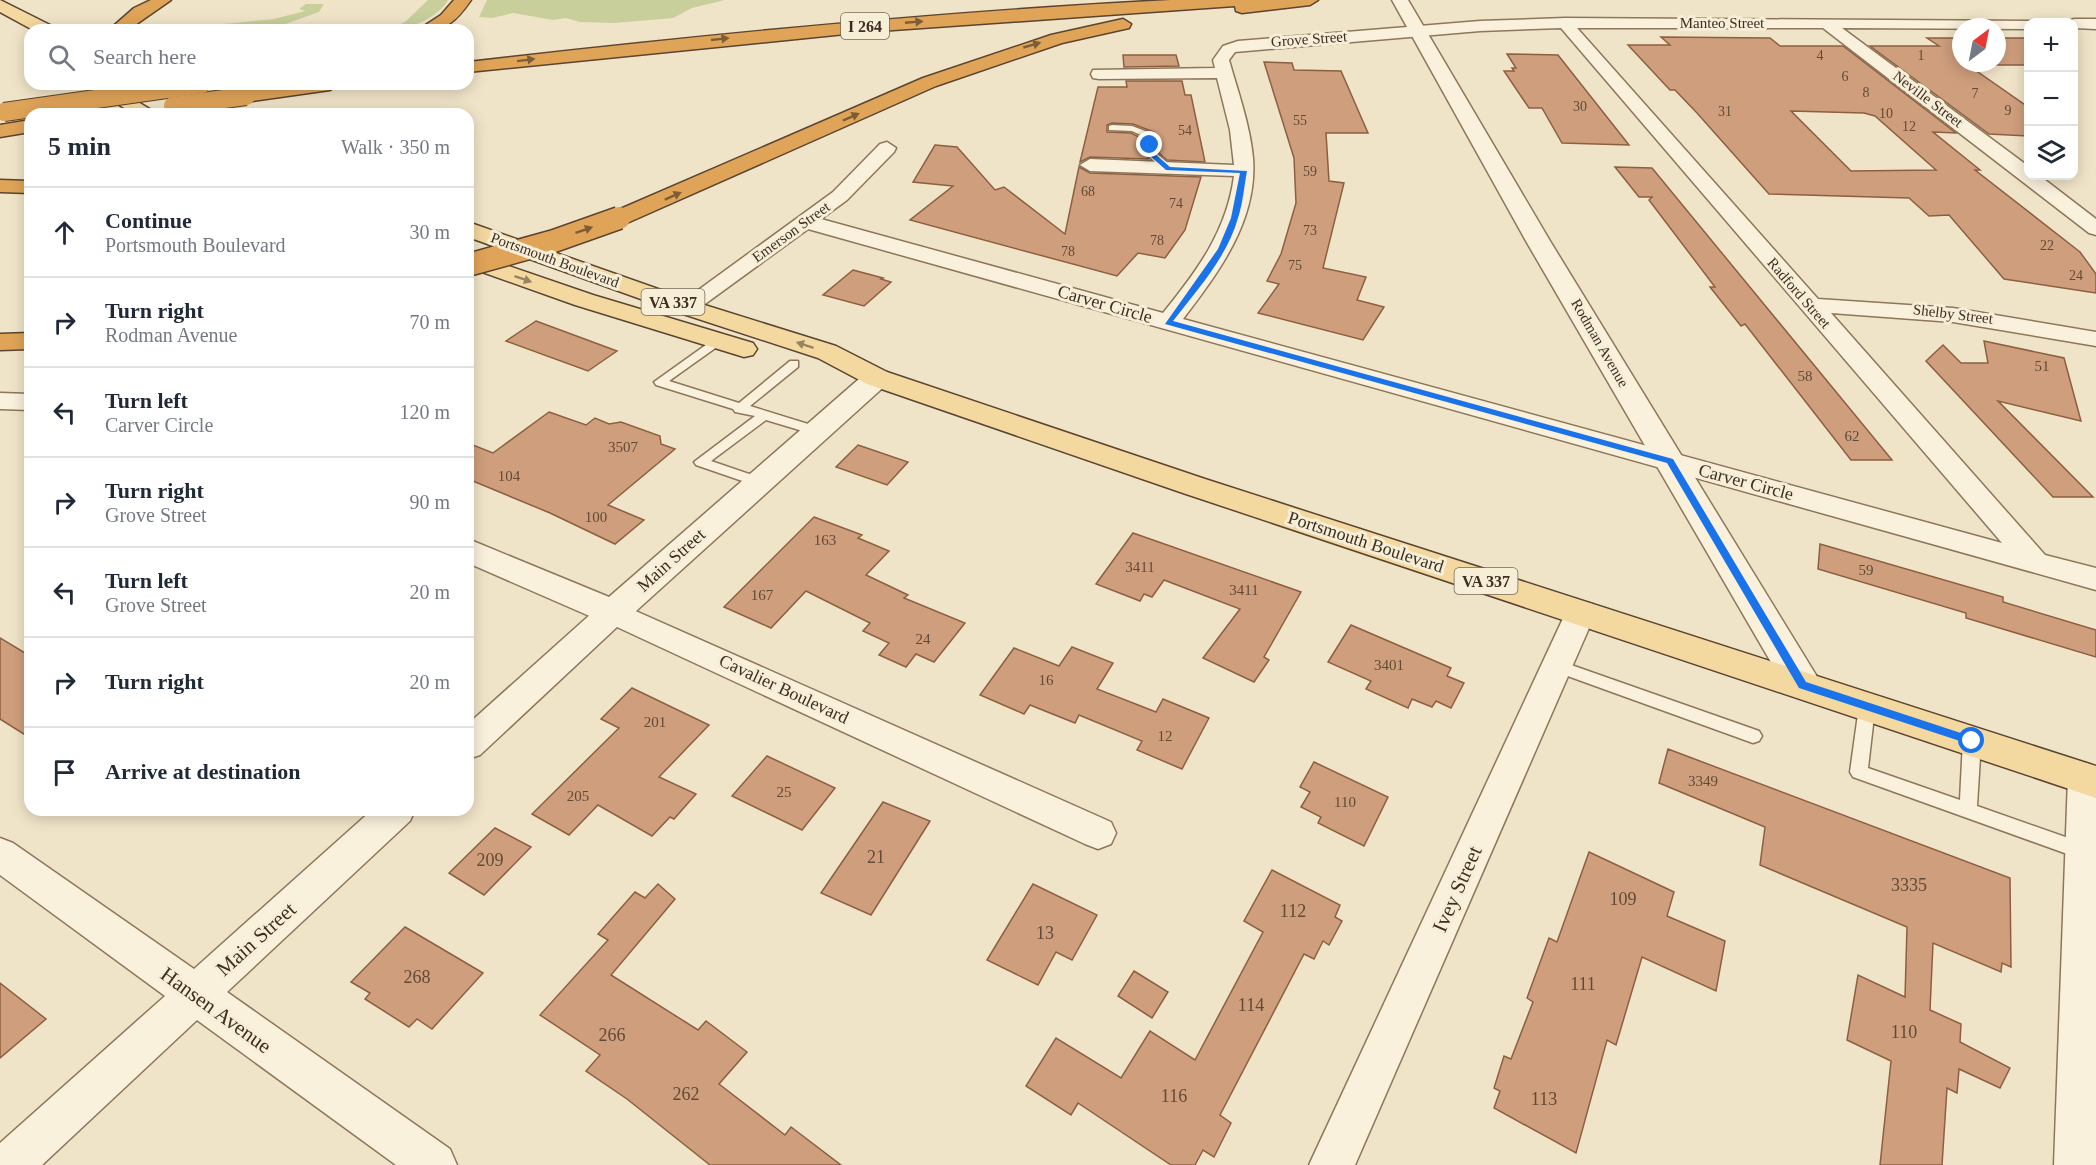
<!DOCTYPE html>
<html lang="en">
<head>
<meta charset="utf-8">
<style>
	body { margin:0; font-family:"Times New Roman",serif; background:#f2f2f3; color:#1f2937 }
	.controls { position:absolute; right:18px; top:18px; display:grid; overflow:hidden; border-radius:12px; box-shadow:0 3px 15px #0003 }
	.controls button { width:54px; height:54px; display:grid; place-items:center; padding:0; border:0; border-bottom:2px solid #e0e1e3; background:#fff; color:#1f2937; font:30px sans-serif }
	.compass { position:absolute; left:1952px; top:18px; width:54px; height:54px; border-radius:50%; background:#fff; box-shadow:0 3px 15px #0003; rotate:32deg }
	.stop { position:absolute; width:18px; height:18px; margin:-14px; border:4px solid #1a73e8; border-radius:50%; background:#fff }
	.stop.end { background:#1a73e8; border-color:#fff; box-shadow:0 2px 6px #0008 }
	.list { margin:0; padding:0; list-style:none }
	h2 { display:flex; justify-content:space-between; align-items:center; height:78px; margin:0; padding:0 24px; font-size:26px }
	h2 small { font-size:20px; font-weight:400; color:#747a83 }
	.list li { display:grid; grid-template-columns:39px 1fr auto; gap:18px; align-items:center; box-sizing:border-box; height:90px; padding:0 24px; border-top:2px solid #e0e1e3 }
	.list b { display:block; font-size:22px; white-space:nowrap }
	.list p { margin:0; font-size:20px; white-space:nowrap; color:#747a83 }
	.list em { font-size:20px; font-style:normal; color:#747a83 }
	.icon { flex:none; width:33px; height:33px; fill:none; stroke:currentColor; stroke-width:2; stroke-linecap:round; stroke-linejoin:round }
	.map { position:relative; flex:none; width:2096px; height:1165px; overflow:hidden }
	.search { position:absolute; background:#fff; box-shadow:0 3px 15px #0003; left:24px; top:24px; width:450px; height:66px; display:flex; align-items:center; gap:15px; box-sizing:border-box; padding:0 21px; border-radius:18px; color:#747a83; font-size:22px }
	.panel { position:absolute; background:#fff; box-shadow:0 3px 15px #0003; left:24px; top:108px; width:450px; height:708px; border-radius:18px }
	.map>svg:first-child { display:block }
	.green { fill:#c9cf9b }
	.building { fill:#cf9f7d; stroke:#8d5f41; stroke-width:1.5; fill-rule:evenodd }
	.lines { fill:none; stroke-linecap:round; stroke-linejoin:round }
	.service-casing { stroke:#8d765c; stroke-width:3 }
	.minor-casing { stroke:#8d765c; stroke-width:3 }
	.tertiary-casing { stroke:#8d765c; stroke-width:3 }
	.primary-casing { stroke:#5b4430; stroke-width:3 }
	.motorway-casing { stroke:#5b4430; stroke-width:3 }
	.service { fill:#faf1dc; fill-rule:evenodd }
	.minor { fill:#faf1dc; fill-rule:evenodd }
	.tertiary { fill:#faf1dc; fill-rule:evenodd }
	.primary { fill:#f3d9a0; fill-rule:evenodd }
	.motorway { fill:#e0a458; fill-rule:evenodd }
	.motorway-bridge-far1-casing { stroke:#5b4430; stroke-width:20; stroke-linecap:butt }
	.motorway-bridge-casing { stroke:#5b4430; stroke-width:25; stroke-linecap:butt }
	.motorway-bridge-far1 { stroke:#e0a458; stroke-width:18 }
	.motorway-bridge { stroke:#e0a458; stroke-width:22 }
	.oneway { fill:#7e5d36 }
	.oneway2 { fill:#988460 }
	.route { fill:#1a73e8 }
	.labels { text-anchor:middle; stroke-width:6; stroke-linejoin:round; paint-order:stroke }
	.far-number-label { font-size:14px; fill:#624a37 }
	.far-street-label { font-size:15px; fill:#3d2e20; stroke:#f7eed8 }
	.number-label { font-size:15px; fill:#624a37 }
	.shield { fill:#f7eed8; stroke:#756857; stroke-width:1.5 }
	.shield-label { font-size:16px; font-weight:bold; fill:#3d2e20 }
	.street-label { font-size:18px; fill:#3d2e20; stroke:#f7eed8 }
	.near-number-label { font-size:18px; fill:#624a37 }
	.near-street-label { font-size:21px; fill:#3d2e20; stroke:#f7eed8 }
</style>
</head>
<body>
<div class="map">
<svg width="2096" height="1165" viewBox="0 0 2096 1165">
	<rect width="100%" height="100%" fill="#f0e4c8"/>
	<g class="green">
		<path d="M428,0H448C439,17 409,30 390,30L406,21Z"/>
		<polygon points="487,0 725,0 692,8 673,18 614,23 580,22 566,18 553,20 513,13 492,18 479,17"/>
		<polygon points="306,4 324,4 319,12 277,27 276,30 198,30 214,25 274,19 305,11 299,9"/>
	</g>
	<g class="building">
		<path d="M1661,37L1770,38L1780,46H1843L1956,133L1933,132L1980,170H1975L2080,252L2096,274V293L2004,279L1949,215L1929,216L1909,198L1769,194L1697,113L1675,90H1670L1628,45H1670ZM1791,111L1864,113L1875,116L1936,170L1851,171Z"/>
		<polygon points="1927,38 1961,38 1961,63 1997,63 1997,38 2028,38 2028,65 1968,65 2028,107 2028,136 1989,134 1870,46 1939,46"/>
		<polygon points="1507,54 1558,55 1629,145 1562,143 1542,108 1529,108 1504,71 1514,71 1512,68 1516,68"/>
		<polygon points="1123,55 1176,55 1179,66 1124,67"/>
		<polygon points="1264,62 1292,63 1294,70 1341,71 1368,133 1326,133 1329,181 1344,183 1323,268 1366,277 1357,300 1384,307 1363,340 1258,313 1279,284 1267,281 1281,254 1296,203 1294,158"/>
		<polygon points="1126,81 1182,81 1185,95 1191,95 1205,162 1167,160 1158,152 1154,132 1133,124 1112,123 1107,125 1107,132 1131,133 1143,139 1148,159 1090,157 1080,162 1098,87 1127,87"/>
		<polygon points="935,145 957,147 995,190 1004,187 1065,234 1079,167 1090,173 1201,177 1185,230 1165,258 1138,253 1117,276 910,220 953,186 913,182"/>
		<polygon points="1615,167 1652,168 1892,460 1851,460 1745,324 1741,326 1710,287 1715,287 1649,200 1652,197 1639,197"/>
		<polygon points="853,270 883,278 881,279 891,282 864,306 823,295"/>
		<polygon points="536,321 617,351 588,371 506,341"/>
		<polygon points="1984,341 2064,358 2081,421 1998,401 2093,497 2053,497 1926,361 1943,345 1961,363 1988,363"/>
		<polygon points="549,412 586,425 595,418 609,424 621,422 660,436 661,444 675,449 608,505 644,520 615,544 550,513 468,479 468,443 493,453"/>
		<polygon points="858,445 908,462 887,485 836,467"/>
		<polygon points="814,517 862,535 858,538 889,551 866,575 908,595 904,598 965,623 934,662 916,654 906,667 879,655 889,643 863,631 870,623 806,591 771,628 724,607"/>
		<polygon points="1133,533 1301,592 1264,657 1269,660 1254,682 1203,658 1240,609 1164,580 1152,597 1144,594 1140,601 1096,584"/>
		<polygon points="1820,544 2003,597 2003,602 2096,630 2096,657 1966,618 1966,613 1818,569"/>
		<polygon points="1351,625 1451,668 1447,676 1464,683 1451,708 1436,701 1432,707 1412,699 1408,708 1366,689 1371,681 1328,662"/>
		<polygon points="0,638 30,656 30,738 0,719"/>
		<polygon points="1072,647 1113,663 1097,689 1156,712 1163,699 1209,718 1182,769 1137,750 1142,741 1079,715 1075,723 1030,705 1024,714 980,695 1014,648 1059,666"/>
		<polygon points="632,688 709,725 659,777 696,794 674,819 670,817 652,836 598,805 569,835 532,814 619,728 601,719"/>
		<polygon points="1668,749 2010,878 2011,967 2002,963 2001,972 1933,943 1930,1010 1961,1024 1960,1042 2010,1068 2000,1088 1959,1069 1957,1093 1947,1088 1942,1165 1880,1165 1891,1061 1847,1040 1858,975 1905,997 1907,927 1760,865 1765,827 1659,783"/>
		<polygon points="767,756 835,788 802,830 732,796"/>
		<polygon points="1314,762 1388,797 1364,846 1318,823 1321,817 1301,807 1310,792 1300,787"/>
		<polygon points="883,802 930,821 871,915 821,893"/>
		<polygon points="495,828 531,847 484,895 449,873"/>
		<polygon points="1589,852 1674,892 1667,916 1725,941 1716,991 1642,957 1616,1045 1607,1040 1576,1153 1494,1108 1500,1091 1494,1088 1504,1056 1511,1059 1533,1002 1527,998 1549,938 1557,942"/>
		<polygon points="1272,870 1340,905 1335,917 1342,921 1329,945 1323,941 1314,959 1304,954 1220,1115 1231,1123 1214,1157 1203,1150 1195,1165 1171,1165 1078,1103 1071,1115 1026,1086 1056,1038 1121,1078 1150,1031 1195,1060 1263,932 1244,921"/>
		<polygon points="658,884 675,899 611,975 698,1030 706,1021 747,1052 719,1084 785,1135 791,1127 841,1165 710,1165 627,1099 586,1071 600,1055 540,1015 608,940 598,934 635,892 645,898"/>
		<polygon points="1033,884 1097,915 1072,960 1056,952 1038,985 987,960"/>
		<polygon points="405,927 483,973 432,1029 417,1019 409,1027 365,999 370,993 351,982"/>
		<polygon points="1134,971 1168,992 1152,1018 1118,996"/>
		<polygon points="0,983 46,1019 0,1058"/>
	</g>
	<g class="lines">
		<defs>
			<g id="service">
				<polygon points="1112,125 1132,126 1153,134 1156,153 1171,166 1171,170 1165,170 1148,156 1145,137 1132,131 1109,130 1109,126"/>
				<polygon points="717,337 721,338 721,344 669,381 739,403 790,361 798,361 798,367 750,406 821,428 823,431 816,435 766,420 711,461 764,479 766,482 764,485 754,485 696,465 694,462 755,416 735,412 733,409 656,385 654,382"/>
				<polygon points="1557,660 1759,731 1762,736 1759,741 1753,743 1551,670 1549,666 1551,662"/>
				<polygon points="1867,700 1873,702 1875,707 1868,768 1960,800 1963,741 1966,736 1972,734 1978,736 1981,741 1977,806 2091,846 2093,852 2091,858 2084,860 1853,777 1850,772 1859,707 1861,702"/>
			</g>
			<g id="minor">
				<path d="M1565,18L2033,21L2035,22H2028V29L1842,28L2028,166V176H2040L2096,219V235L2089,233L1823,28H1577L1818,299L1953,308L2096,332V346L1953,322L1831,313L2045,555L2096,568V590L808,229L694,312H678L675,307L833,192L880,144L887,142L896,148L894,152L847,200L821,219L1163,313C1197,271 1227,231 1234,176L1090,171L1080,165L1090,159L1234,165L1230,130L1217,78L1099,79L1093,78L1091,74L1093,70L1215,68L1213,60L1223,46L1238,41L1480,21ZM1561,28L2002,543L1183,319C1219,272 1258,220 1253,158C1250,125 1238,92 1229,60L1235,52L1480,31Z"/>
				<polygon points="2074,19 2096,19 2096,29 2074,28 2074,22 2067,22"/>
				<polygon points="613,601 1111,822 1116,833 1111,844 1098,849 1085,844 617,627 480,755 468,759 468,724 602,604"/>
				<polygon points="1581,601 1592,604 1596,612 1355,1165 1309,1165 1566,612 1570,604"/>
				<polygon points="2086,763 2096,767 2096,1165 2054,1165 2068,778 2074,768"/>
				<polygon points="372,810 415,810 410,821 227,992 450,1149 457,1165 396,1165 197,1020 42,1165 0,1165 0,1143 165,996 0,875 0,838 13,843 194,969"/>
			</g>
			<g id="tertiary">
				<polygon points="1392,0 1408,0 1550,241 1816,675 1821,685 1816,695 1803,699 1790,695 1526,241"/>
				<polygon points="877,370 887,372 891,378 887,384 625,621 613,624 601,621 468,563 468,539 609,597 867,372"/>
				<polygon points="0,393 30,394 30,410 0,409"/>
			</g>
			<g id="primary">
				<polygon points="0,0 52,26 55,30 33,30 0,12"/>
				<polygon points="85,84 108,84 158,114 134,114"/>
				<polygon points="468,222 695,302 836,346 887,372 1205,479 2096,766 2096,798 1183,493 867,384 818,358 677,312 468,237"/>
				<polygon points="468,252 593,295 753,343 757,349 753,355 744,357 575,305 468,267"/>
			</g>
			<g id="motorway">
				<polygon points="151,0 171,0 128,30 109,30 134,8"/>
				<path d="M454,0H471C455,23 447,30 418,30L441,15Z"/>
				<path d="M1171,0H1318L1310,5L1242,13L1236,11L1235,6L865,32L468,72V62C702,35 936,12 1171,0Z"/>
				<polygon points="1123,19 1131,24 1129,28 1062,43 936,86 627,223 611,223 608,218 611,213 923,78 1051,35"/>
				<polygon points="291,84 339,84 330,90 246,102 237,96 246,90"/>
				<polygon points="30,120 30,132 0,137 0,125"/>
				<polygon points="0,180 30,181 30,193 0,192"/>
				<polygon points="30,333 30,349 0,350 0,334"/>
			</g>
		</defs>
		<use href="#service" class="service-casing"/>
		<use href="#minor" class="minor-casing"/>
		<use href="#tertiary" class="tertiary-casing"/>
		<use href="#primary" class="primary-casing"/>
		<use href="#motorway" class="motorway-casing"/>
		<use href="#service" class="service"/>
		<use href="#minor" class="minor"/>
		<use href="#tertiary" class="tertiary"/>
		<use href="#primary" class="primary"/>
		<use href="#motorway" class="motorway"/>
		<defs>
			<g id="motorway-bridge-far1">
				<polyline points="173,106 246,96"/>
				<polyline points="4,112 202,84"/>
			</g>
			<polyline id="motorway-bridge" points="468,265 554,241 619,218"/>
		</defs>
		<use href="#motorway-bridge-far1" class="motorway-bridge-far1-casing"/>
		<use href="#motorway-bridge" class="motorway-bridge-casing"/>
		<use href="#motorway-bridge-far1" class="motorway-bridge-far1"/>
		<use href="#motorway-bridge" class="motorway-bridge"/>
	</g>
	<defs><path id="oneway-solid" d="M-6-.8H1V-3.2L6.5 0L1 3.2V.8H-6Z" transform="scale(1.5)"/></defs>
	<g class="oneway">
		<use href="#oneway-solid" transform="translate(914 22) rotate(-5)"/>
		<use href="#oneway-solid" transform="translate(720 39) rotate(-6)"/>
		<use href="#oneway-solid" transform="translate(1032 45) rotate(-16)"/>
		<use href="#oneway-solid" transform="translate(526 60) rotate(-7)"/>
		<use href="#oneway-solid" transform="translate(851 117) rotate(-24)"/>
		<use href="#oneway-solid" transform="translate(673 196) rotate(-24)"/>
		<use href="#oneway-solid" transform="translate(584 230) rotate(-19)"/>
	</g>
	<g class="oneway2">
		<use href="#oneway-solid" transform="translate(523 279) rotate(19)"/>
		<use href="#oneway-solid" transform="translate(805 345) rotate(-162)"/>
	</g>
	<path class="route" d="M1150,143L1154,153L1170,167L1247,171C1244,187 1243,203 1238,218C1227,257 1198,289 1173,321L1673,459L1806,682L1976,738V744L1972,745L1799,688L1667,463L1165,324L1218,249L1231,218L1240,173L1166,170L1149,155L1147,145Z"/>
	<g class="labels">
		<g class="far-number-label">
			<text x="1820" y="60">4</text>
			<text x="1921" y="60">1</text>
			<text x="1845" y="81">6</text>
			<text x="1866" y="97">8</text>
			<text x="1975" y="98">7</text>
			<text x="1580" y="111">30</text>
			<text x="2008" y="115">9</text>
			<text x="1725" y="116">31</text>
			<text x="1886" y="118">10</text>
			<text x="1300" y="125">55</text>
			<text x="1909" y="131">12</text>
			<text x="1185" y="135">54</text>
			<text x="1310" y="176">59</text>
			<text x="1088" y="196">68</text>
			<text x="1176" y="208">74</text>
			<text x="1310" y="235">73</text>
			<text x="1157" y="245">78</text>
			<text x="2047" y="250">22</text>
			<text x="1068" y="256">78</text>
			<text x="1295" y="270">75</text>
			<text x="2076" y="280">24</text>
		</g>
		<g class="far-street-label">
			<text x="1722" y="28">Manteo Street</text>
			<text transform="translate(1309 39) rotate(-4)" y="5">Grove Street</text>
			<text transform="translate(1928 99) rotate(37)" y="5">Neville Street</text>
			<text transform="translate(791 232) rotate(-36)" y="5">Emerson Street</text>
			<text transform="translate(555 260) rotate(20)" y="5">Portsmouth Boulevard</text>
			<text transform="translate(1799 293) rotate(49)" y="5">Radford Street</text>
			<text transform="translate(1953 314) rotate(7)" y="5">Shelby Street</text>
			<text transform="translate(1600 343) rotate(60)" y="5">Rodman Avenue</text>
		</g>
		<g class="number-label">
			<text x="2042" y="371">51</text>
			<text x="1805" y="381">58</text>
			<text x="1852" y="441">62</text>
			<text x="623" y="452">3507</text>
			<text x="509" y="481">104</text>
			<text x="596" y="522">100</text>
			<text x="825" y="545">163</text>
			<text x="1140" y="572">3411</text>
			<text x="1866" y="575">59</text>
			<text x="1244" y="595">3411</text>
			<text x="762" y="600">167</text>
			<text x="923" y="644">24</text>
			<text x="1389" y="670">3401</text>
			<text x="1046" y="685">16</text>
			<text x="655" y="727">201</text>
			<text x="1165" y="741">12</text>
			<text x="1703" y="786">3349</text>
			<text x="784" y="797">25</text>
			<text x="578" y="801">205</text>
			<text x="1345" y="807">110</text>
		</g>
		<g class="shield">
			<rect x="841" y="13" width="48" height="26" rx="4.5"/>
			<rect x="641.5" y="289" width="63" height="26" rx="4.5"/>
			<rect x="1454.5" y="568" width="63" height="26" rx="4.5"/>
		</g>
		<g class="shield-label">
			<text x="865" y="32">I 264</text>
			<text x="673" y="308">VA 337</text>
			<text x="1486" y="587">VA 337</text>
		</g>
		<g class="street-label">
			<text transform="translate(1105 304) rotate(16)" y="6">Carver Circle</text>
			<text transform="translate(1746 482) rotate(15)" y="6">Carver Circle</text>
			<text transform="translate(1366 542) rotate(18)" y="6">Portsmouth Boulevard</text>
			<text transform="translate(671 560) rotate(-42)" y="6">Main Street</text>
			<text transform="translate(784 689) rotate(25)" y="6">Cavalier Boulevard</text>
		</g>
		<g class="near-number-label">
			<text x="876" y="863">21</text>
			<text x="490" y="866">209</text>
			<text x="1909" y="891">3335</text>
			<text x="1623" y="905">109</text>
			<text x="1293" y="917">112</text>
			<text x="1045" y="939">13</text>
			<text x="417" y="983">268</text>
			<text x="1583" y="990">111</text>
			<text x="1251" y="1011">114</text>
			<text x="1904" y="1038">110</text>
			<text x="612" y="1041">266</text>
			<text x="686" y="1100">262</text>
			<text x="1174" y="1102">116</text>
			<text x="1544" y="1105">113</text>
		</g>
		<g class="near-street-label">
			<text transform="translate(1457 889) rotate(-66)" y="7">Ivey Street</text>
			<text transform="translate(256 939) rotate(-42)" y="7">Main Street</text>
			<text transform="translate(216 1010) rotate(36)" y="7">Hansen Avenue</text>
		</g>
	</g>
</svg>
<div class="controls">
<button>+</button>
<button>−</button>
<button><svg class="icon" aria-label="layers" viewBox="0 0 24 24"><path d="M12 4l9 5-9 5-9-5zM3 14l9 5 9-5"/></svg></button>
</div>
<svg class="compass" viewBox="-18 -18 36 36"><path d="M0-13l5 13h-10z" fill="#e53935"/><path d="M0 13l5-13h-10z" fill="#747a83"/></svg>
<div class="stop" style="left:1972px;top:741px"></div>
<div class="stop end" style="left:1150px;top:145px"></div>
<div class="search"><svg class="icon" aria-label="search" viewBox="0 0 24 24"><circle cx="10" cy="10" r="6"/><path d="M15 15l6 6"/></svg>Search here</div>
<section class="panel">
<h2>5 min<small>Walk · 350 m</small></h2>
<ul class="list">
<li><svg class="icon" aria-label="ahead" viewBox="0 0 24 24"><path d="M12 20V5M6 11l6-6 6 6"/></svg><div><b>Continue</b><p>Portsmouth Boulevard</p></div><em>30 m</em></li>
<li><svg class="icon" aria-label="right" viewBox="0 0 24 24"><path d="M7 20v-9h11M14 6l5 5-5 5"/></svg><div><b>Turn right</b><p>Rodman Avenue</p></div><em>70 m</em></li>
<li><svg class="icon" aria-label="left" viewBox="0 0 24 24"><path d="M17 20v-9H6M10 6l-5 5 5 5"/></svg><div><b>Turn left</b><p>Carver Circle</p></div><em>120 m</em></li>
<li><svg class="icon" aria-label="right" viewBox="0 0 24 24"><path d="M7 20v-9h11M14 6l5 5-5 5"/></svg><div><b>Turn right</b><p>Grove Street</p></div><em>90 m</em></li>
<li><svg class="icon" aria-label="left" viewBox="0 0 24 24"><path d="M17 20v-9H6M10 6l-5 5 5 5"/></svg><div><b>Turn left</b><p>Grove Street</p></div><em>20 m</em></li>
<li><svg class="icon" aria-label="right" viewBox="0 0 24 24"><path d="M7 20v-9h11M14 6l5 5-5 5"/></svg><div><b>Turn right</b></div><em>20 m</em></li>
<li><svg class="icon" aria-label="arrive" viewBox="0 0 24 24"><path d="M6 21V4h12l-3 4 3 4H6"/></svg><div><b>Arrive at destination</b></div></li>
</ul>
</section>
</div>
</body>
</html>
